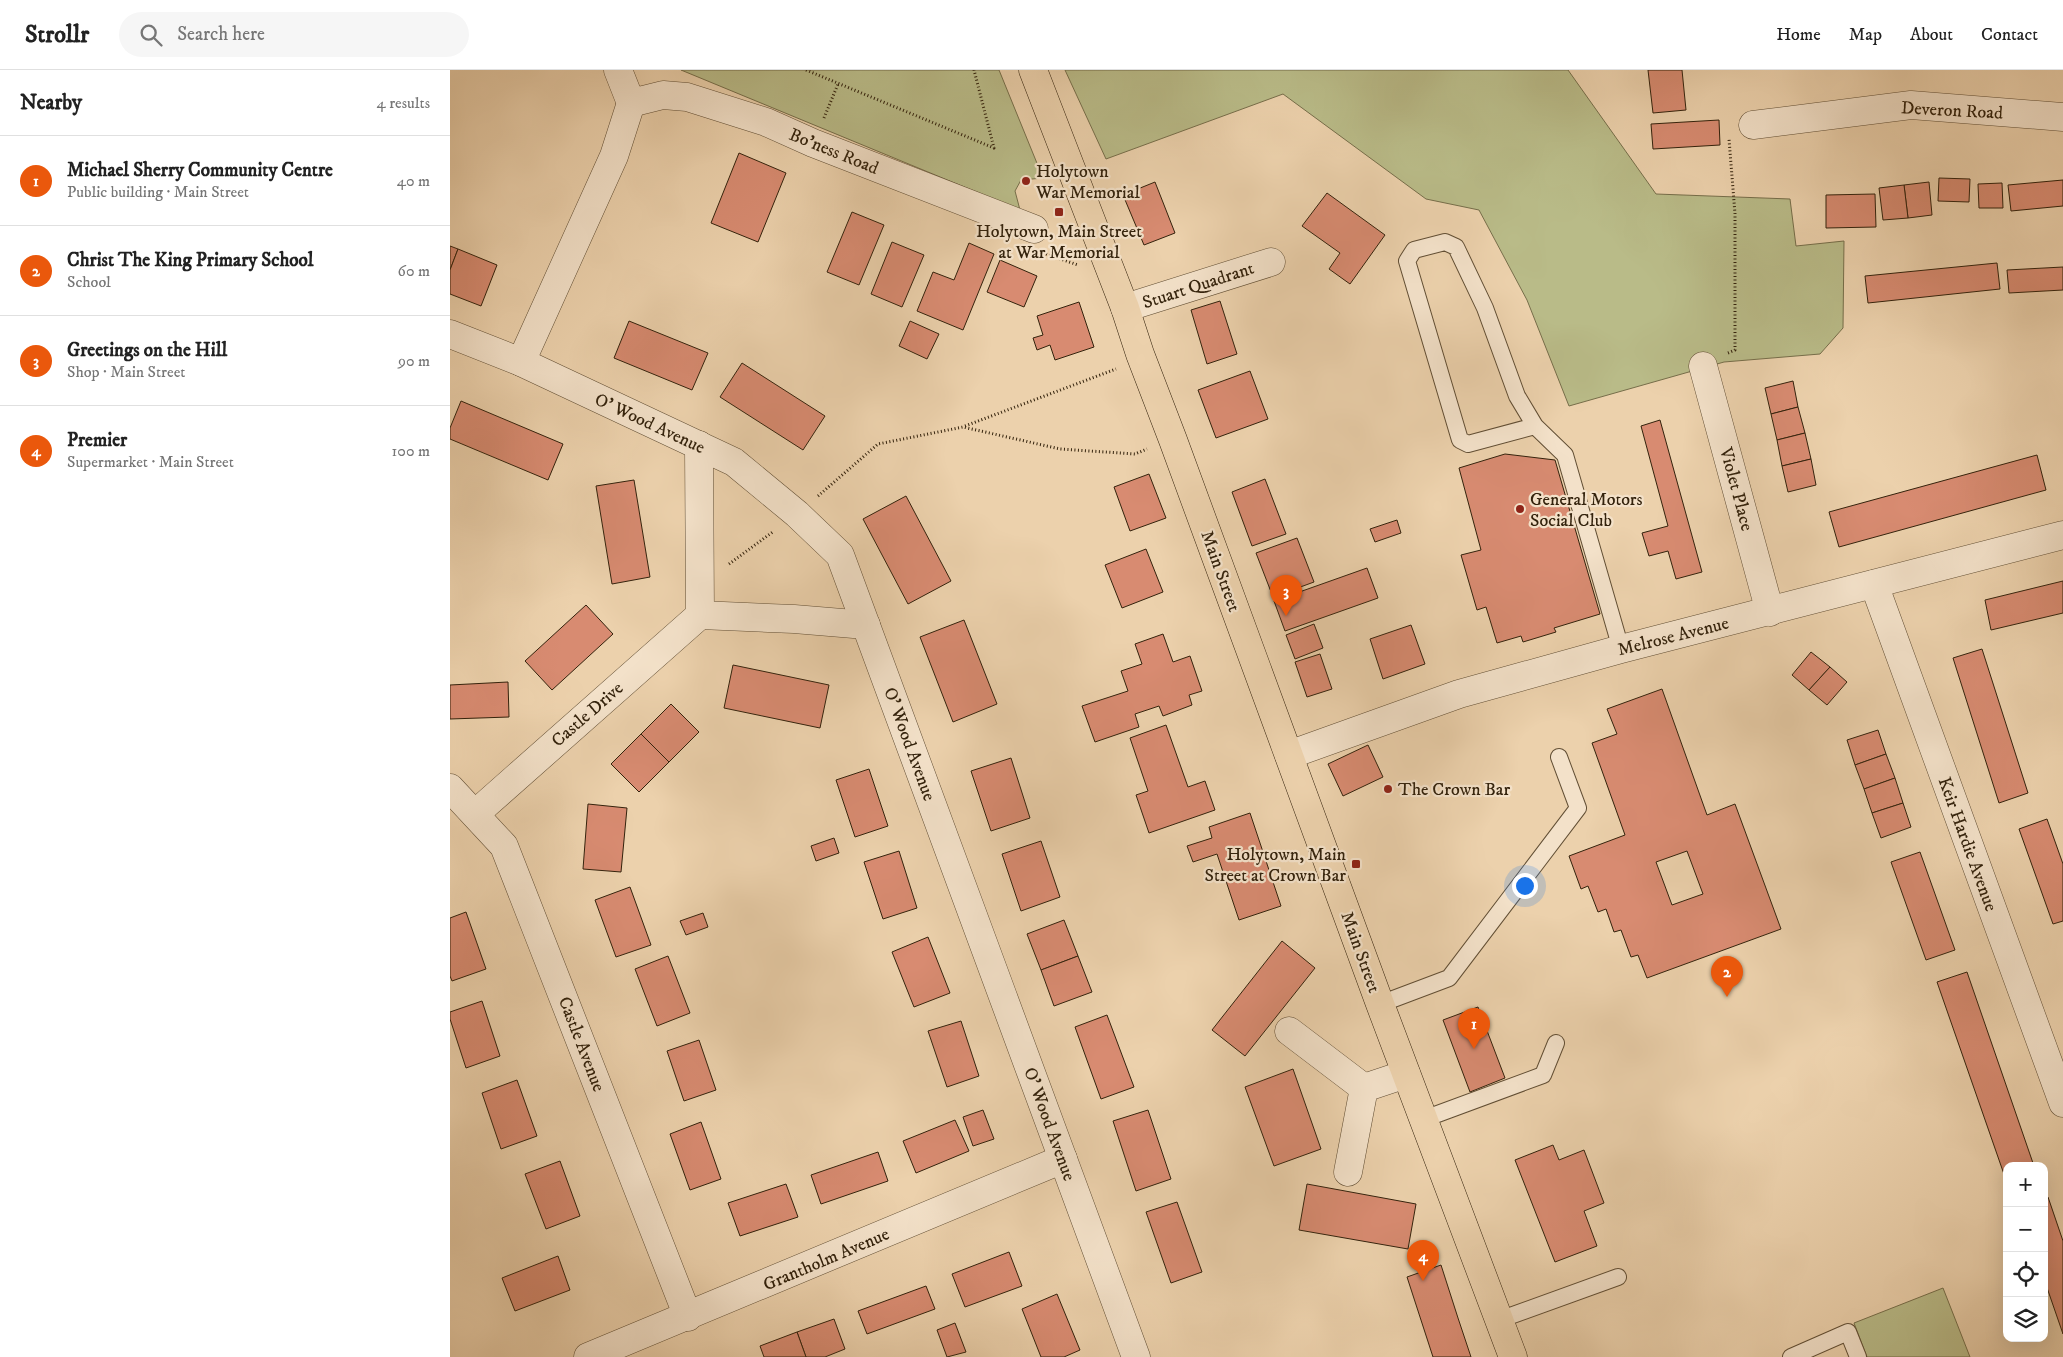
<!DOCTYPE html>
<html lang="en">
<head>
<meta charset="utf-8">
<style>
	body { margin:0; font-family:"IM FELL DW Pica",serif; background:#f6f6f6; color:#222 }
	.controls { position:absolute; right:15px; bottom:15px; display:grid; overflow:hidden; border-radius:10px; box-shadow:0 5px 20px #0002 }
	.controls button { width:45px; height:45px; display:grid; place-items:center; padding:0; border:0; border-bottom:1px solid #e0e0e0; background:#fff; color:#222; font:25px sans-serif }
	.you { position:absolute; left:1074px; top:815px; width:18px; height:18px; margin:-12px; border:4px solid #fff; border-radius:50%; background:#1a73e8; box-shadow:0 0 0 8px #1a73e833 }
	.badge { display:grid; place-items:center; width:32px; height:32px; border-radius:50%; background:#ea580c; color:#fff; font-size:16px; font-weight:700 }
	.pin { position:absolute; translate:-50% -41px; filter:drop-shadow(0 1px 2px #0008) }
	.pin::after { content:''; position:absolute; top:26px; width:18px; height:15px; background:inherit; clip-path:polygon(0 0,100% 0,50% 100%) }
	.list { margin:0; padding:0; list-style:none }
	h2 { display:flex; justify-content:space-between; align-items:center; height:65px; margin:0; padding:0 20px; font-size:21px }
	h2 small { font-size:16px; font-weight:400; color:#767676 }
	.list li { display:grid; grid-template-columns:32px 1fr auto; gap:15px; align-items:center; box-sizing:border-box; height:90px; padding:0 20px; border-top:1px solid #e0e0e0 }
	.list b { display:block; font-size:19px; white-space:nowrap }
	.list p { margin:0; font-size:16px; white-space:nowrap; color:#767676 }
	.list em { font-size:16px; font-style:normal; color:#767676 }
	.icon { flex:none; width:28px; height:28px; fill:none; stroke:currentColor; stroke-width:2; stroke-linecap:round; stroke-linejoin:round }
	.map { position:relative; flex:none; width:1613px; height:1287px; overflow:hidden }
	header { display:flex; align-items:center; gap:30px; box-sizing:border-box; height:70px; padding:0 25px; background:#fff; border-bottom:1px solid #e0e0e0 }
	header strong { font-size:24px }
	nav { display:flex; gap:28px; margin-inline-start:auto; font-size:18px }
	.search { width:350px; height:45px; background:#f6f6f6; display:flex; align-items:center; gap:12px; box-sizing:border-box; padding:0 18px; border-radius:28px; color:#767676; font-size:19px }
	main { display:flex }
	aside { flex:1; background:#fff }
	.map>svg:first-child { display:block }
	.green { fill:#b9bb88; stroke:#766e4a }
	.building { fill:#d88b71; stroke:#33220c; fill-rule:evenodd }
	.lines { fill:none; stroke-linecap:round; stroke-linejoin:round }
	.lane-casing { stroke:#614e34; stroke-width:18 }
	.street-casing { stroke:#614e34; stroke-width:29 }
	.primary-casing { stroke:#33220c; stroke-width:29 }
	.path { stroke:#33220c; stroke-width:3; stroke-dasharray:1 2.5; stroke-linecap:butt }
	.lane { stroke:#f3e1c9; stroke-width:16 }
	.street { stroke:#f3e1c9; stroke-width:28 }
	.primary { stroke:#ecd1ac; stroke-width:28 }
	.poi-dot { fill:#8f2418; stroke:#f3e1c9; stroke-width:2 }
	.labels { text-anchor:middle; stroke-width:4.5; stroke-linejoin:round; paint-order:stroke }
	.street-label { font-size:18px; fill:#33220c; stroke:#f3e1c9 }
	.poi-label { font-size:18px; fill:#33220c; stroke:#f3e1c9; text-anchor:start }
</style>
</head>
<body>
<header>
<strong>Strollr</strong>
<div class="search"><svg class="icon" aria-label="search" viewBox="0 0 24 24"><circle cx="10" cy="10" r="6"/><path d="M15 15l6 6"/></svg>Search here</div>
<nav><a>Home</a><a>Map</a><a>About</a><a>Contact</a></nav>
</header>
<main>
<aside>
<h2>Nearby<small>4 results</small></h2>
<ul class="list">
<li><span class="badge">1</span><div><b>Michael Sherry Community Centre</b><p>Public building · Main Street</p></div><em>40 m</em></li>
<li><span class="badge">2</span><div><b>Christ The King Primary School</b><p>School</p></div><em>60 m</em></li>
<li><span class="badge">3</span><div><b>Greetings on the Hill</b><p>Shop · Main Street</p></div><em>90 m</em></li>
<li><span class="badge">4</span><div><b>Premier</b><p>Supermarket · Main Street</p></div><em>100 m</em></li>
</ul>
</aside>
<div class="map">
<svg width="1613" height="1287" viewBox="0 0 1613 1287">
	<rect width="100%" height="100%" fill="#ecd1ac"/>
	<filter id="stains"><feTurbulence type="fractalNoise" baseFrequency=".004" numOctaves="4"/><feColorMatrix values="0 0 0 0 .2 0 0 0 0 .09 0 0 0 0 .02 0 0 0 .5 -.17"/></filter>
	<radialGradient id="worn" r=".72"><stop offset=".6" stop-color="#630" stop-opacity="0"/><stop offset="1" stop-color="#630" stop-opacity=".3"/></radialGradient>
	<g class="green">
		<polygon points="231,0 549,0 593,108 571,110 565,121 570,140"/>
		<polygon points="615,0 1118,0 1206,124 1340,129 1346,176 1394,171 1393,258 1370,284 1274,292 1119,336 1077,230 1029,140 976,129 833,24 656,89"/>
		<polygon points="1493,1218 1520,1287 1417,1287 1404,1253"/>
	</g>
	<g class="building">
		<polygon points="1198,0 1232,0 1236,40 1203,43"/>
		<polygon points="1269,50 1270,75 1203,79 1201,54"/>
		<polygon points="289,83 336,103 308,172 261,153"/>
		<polygon points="1489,108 1520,109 1519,132 1488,131"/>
		<polygon points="1613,110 1613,136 1561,141 1558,115"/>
		<polygon points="705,112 725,163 694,175 673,125"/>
		<polygon points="1479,112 1482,145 1458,148 1454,115"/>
		<polygon points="1552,113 1553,138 1529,138 1528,114"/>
		<polygon points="1454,115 1458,148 1433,150 1429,118"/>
		<polygon points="877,123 935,165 900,214 879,199 890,183 852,156"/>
		<polygon points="1425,124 1426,157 1376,158 1376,125"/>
		<polygon points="402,142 434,155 409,215 377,202"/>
		<polygon points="442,172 474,185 452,237 421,224"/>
		<polygon points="519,173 544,184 513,260 467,241 483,202 504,210"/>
		<polygon points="0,176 8,179 0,200"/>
		<polygon points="8,179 47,195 31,236 0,224 0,200"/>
		<polygon points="550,190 587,206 574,237 537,222"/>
		<polygon points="1547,193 1550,219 1418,233 1415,206"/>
		<polygon points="1613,197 1613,220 1559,223 1557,200"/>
		<polygon points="770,231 787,284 757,294 741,240"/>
		<polygon points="629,232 644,277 605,290 600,275 587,280 583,268 593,265 587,246"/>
		<polygon points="179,251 258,283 242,320 164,288"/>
		<polygon points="460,251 489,264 477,289 449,276"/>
		<polygon points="292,293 375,346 353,380 270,327"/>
		<polygon points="800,301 818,349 766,368 748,320"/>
		<polygon points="1343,311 1348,337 1321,344 1315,318"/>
		<polygon points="11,331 113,374 98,410 0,369 0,358"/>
		<polygon points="1348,337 1355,363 1327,370 1321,344"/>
		<polygon points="1210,350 1252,502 1226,509 1218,481 1199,486 1192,463 1218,456 1191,356"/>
		<polygon points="1355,363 1361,389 1332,396 1327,370"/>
		<polygon points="1055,384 1105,390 1150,544 1104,558 1106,562 1073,572 1071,566 1047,573 1036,537 1027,540 1011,485 1031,480 1009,398"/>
		<polygon points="1587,385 1596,420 1389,477 1379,442"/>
		<polygon points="1361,389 1366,415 1338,422 1332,396"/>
		<polygon points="699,404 716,448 680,461 664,417"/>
		<polygon points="815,409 836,464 802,476 782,422"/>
		<polygon points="184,410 200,507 162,514 146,416"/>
		<polygon points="456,426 501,511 458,534 413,449"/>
		<polygon points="947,450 951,463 925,472 920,459"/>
		<polygon points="847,468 864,512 823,527 806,483"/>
		<polygon points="696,479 713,522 672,538 655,495"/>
		<polygon points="917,498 928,528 835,561 824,531"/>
		<polygon points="1613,511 1613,543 1541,560 1535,530"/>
		<polygon points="136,535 163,564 102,620 75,591"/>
		<polygon points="514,550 547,634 503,652 470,567"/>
		<polygon points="864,554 873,578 845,589 836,565"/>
		<polygon points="961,555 975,594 933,609 920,569"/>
		<polygon points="713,564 723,592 740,586 752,621 739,625 742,635 713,646 709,636 685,644 689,657 645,672 632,636 678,621 671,601 692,594 685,574"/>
		<polygon points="1532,579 1578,723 1549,733 1503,588"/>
		<polygon points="1361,582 1380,597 1359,620 1342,605"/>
		<polygon points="870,584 882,619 857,627 845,592"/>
		<polygon points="283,595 379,615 370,658 274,638"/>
		<polygon points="1380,597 1397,612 1377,635 1359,620"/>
		<polygon points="58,612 59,647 0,649 0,615"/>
		<path d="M1212,619L1257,745L1285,734L1331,859L1197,908L1188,885L1181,887L1171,860L1164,862L1156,839L1148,842L1138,816L1131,819L1119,786L1175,765L1142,673L1167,664L1157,639ZM1237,781L1253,824L1222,835L1206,792Z"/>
		<polygon points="221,634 249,662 219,692 191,664"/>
		<polygon points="716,655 738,717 755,711 765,740 699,763 686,725 698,721 680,668"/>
		<polygon points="1428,660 1436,684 1405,695 1397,670"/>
		<polygon points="191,664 219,692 189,722 161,694"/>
		<polygon points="918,675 933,707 893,726 878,694"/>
		<polygon points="1436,684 1445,708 1414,719 1405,695"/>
		<polygon points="561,688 580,748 541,761 521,701"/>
		<polygon points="419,699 438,756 405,767 386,710"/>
		<polygon points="1445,708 1453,733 1422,743 1414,719"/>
		<polygon points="1453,733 1461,757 1431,768 1422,743"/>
		<polygon points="138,734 177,738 171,802 133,799"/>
		<polygon points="800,743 831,836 789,850 767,784 743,792 737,776 762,768 759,757"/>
		<polygon points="1597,749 1613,794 1613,851 1603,854 1569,759"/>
		<polygon points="384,768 389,783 366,791 361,776"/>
		<polygon points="591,771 610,827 571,841 552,784"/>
		<polygon points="449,781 467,838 433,849 414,792"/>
		<polygon points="1470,782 1505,880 1476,890 1441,792"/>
		<polygon points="180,817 201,875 166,887 145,830"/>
		<polygon points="16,842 36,899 2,911 0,906 0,848"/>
		<polygon points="253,843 258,857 236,865 230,851"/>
		<polygon points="614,850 628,886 591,900 577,864"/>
		<polygon points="478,867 500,923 464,937 442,882"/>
		<polygon points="832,871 865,898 795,986 762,960"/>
		<polygon points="218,886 240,943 207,956 185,899"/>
		<polygon points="628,886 642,922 604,936 591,900"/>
		<polygon points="1517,902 1584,1096 1557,1096 1556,1110 1487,912"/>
		<polygon points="32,931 50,986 16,998 0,949 0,942"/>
		<polygon points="1028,937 1055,1008 1020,1022 993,950"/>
		<polygon points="657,945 684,1017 651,1029 625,957"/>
		<polygon points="511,951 529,1006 497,1017 478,961"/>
		<polygon points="249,970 266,1020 234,1031 217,981"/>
		<polygon points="843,999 871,1079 824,1096 795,1017"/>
		<polygon points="67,1010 87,1066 51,1079 32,1023"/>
		<polygon points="533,1040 544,1069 523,1076 513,1047"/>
		<polygon points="698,1040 721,1109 686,1121 663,1051"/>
		<polygon points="505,1050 519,1081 466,1103 453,1071"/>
		<polygon points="251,1052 271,1109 240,1120 220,1064"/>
		<polygon points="1103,1075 1109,1090 1134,1080 1154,1133 1134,1141 1147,1176 1105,1192 1065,1090"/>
		<polygon points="428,1082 438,1111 371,1134 361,1105"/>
		<polygon points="110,1091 130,1146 96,1159 75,1104"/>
		<polygon points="336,1114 348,1147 290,1166 278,1133"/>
		<polygon points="857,1114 966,1134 958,1179 849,1160"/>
		<polygon points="1598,1127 1613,1171 1613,1264 1594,1209 1594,1129"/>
		<polygon points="727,1132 752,1202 721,1213 696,1142"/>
		<polygon points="559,1182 572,1216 515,1237 502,1204"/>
		<polygon points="108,1186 120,1220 65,1241 52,1208"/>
		<polygon points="991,1195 1008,1248 1021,1287 983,1287 957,1207"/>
		<polygon points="476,1216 485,1239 417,1264 408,1241"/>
		<polygon points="607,1224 630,1280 614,1287 591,1287 572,1239"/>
		<polygon points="384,1249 395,1279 375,1287 356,1287 347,1262"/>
		<polygon points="505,1253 516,1282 497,1287 487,1260"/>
		<polygon points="347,1262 356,1287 314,1287 310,1276"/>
	</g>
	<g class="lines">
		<defs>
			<g id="lane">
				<polyline points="1085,356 1018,374 1010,370 957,191 964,180 995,172 1006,177 1035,238 1067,326 1085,356 1115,385 1171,579"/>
				<polyline points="930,934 999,908 1128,738 1109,687"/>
				<polyline points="974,1049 1093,1005 1106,973"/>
				<polyline points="1049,1250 1168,1207"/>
				<polyline points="1341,1287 1398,1262 1408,1287"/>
			</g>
			<g id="street">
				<polyline points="168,0 181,33 213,25 237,27 316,52 363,73 584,159"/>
				<polyline points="1303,55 1461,35 1613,47"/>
				<polyline points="675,238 821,192"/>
				<polyline points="0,264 71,292 284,392 347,444 390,485 686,1287"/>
				<polyline points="71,292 164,86 181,33"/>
				<polyline points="1253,296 1320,542"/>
				<polyline points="1424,514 1613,1033"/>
				<polyline points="250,545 344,549 416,555"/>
				<polyline points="839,685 1009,624 1171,579 1613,465"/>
				<polyline points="0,718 54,776 238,1247"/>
				<polyline points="25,744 250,545 249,375"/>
				<polyline points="839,961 914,1018"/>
				<polyline points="898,1102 914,1018 956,1004"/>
				<polyline points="138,1287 613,1089"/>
			</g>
			<polyline id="primary" points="583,0 675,238 690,284 723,370 930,934 1063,1287"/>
		</defs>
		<use href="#lane" class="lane-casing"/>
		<use href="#street" class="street-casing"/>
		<use href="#primary" class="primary-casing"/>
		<g class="path">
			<polyline points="356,0 544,78 524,0"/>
			<polyline points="374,48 388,14"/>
			<polyline points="596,184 628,195"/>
			<polyline points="1278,283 1285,280 1285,144 1279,69"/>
			<polyline points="515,356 666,299"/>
			<polyline points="368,426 428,374 513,357 610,379 685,384 697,379"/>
			<polyline points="279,494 324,461"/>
		</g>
		<use href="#lane" class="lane"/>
		<use href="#street" class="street"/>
		<use href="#primary" class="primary"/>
	</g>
	<g class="poi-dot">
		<circle cx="576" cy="111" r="5"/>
		<rect x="604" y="137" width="10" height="10" rx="2.5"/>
		<circle cx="1070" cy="439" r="5"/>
		<circle cx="938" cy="719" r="5"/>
		<rect x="901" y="789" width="10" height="10" rx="2.5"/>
	</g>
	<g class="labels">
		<g class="street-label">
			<text transform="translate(1502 40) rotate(3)" y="6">Deveron Road</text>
			<text transform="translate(384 81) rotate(22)" y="6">Bo'ness Road</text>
			<text transform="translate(748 215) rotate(-18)" y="6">Stuart Quadrant</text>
			<text transform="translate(200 353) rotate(25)" y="6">O' Wood Avenue</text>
			<text transform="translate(1287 419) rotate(75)" y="6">Violet Place</text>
			<text transform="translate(771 501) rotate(70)" y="6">Main Street</text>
			<text transform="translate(1223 566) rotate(-14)" y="6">Melrose Avenue</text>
			<text transform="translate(137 644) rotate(-41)" y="6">Castle Drive</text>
			<text transform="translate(460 674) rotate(70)" y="6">O' Wood Avenue</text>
			<text transform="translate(1518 774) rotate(70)" y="6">Keir Hardie Avenue</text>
			<text transform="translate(911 882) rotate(70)" y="6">Main Street</text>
			<text transform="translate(132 974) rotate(69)" y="6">Castle Avenue</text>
			<text transform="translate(600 1054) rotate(70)" y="6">O' Wood Avenue</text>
			<text transform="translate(376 1189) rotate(-23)" y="6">Grantholm Avenue</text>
		</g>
		<g class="poi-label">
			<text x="586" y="107">Holytown<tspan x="586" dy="21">War Memorial</tspan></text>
			<text x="609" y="167" text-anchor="middle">Holytown, Main Street<tspan x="609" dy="21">at War Memorial</tspan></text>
			<text x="1080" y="435">General Motors<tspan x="1080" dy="21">Social Club</tspan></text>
			<text x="948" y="725">The Crown Bar</text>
			<text x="896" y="790" text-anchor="end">Holytown, Main<tspan x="896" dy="21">Street at Crown Bar</tspan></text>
		</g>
	</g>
	<rect width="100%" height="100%" filter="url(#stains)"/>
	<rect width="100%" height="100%" fill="url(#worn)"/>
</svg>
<div class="controls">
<button>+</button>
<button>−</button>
<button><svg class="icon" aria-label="locate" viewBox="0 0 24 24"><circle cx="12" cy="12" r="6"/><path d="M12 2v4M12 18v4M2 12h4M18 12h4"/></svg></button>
<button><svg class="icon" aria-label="layers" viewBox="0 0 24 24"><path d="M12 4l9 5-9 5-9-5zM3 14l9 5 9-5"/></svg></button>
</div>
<div class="you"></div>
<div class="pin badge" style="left:1024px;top:979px">1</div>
<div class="pin badge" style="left:1277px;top:927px">2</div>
<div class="pin badge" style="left:836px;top:546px">3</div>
<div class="pin badge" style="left:973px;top:1211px">4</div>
</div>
</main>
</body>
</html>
